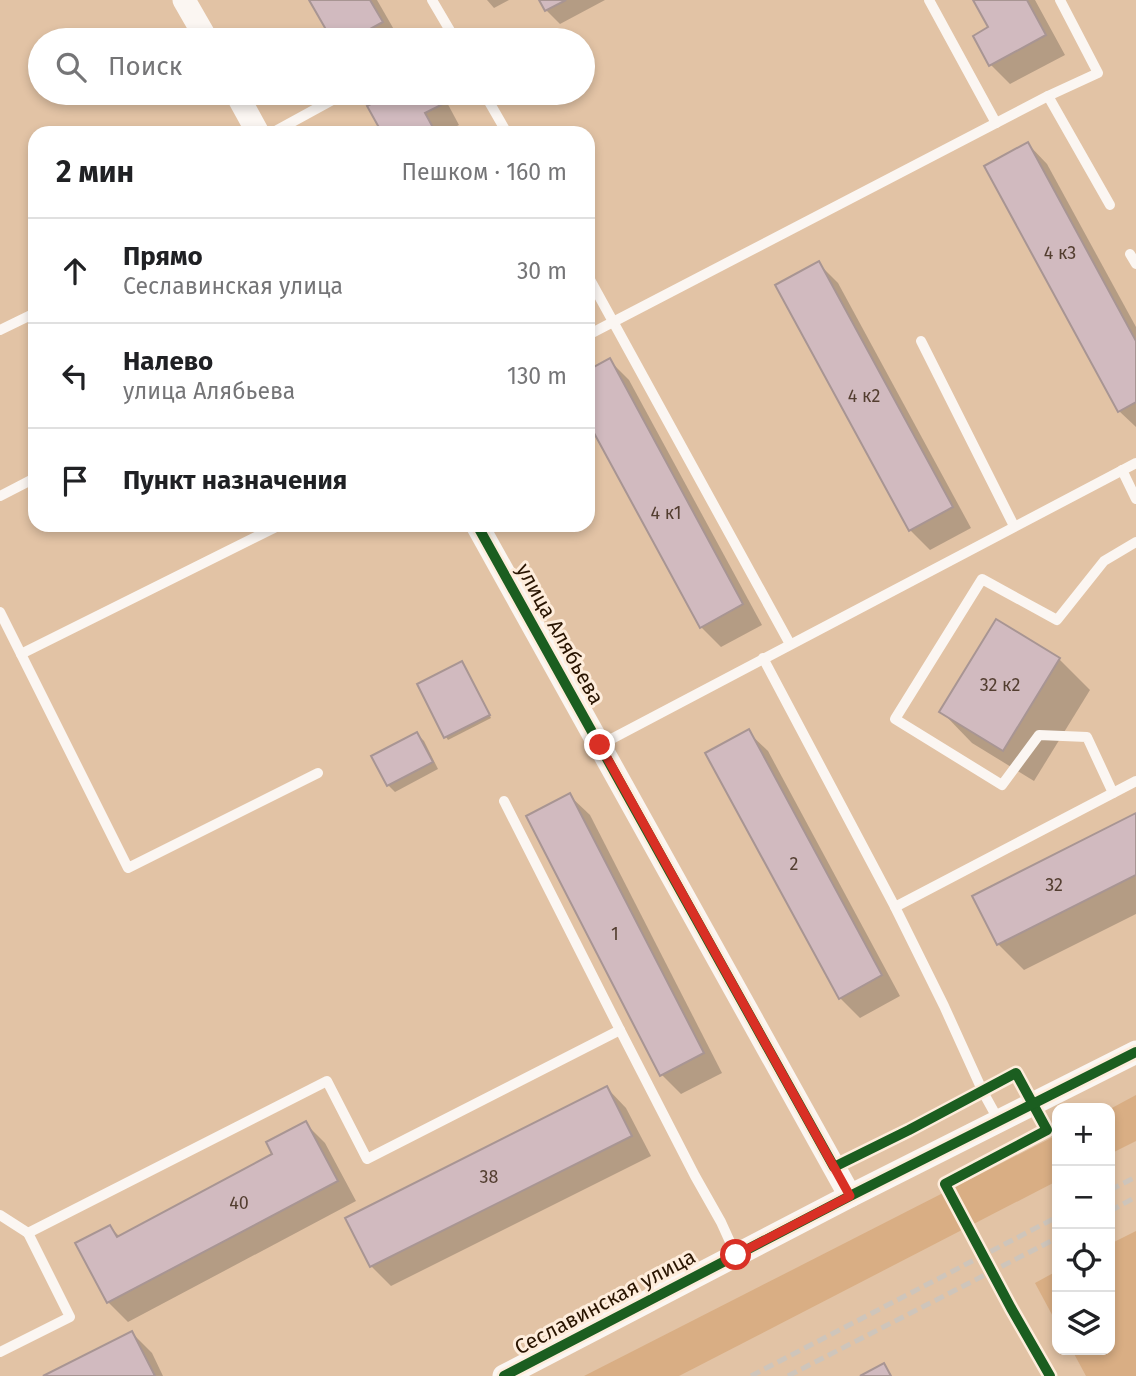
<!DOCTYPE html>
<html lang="ru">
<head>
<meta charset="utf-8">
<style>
	body { margin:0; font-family:"Fira Sans",sans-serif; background:#f2f2f2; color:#202124 }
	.controls { position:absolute; right:21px; bottom:21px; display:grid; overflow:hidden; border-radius:14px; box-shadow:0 4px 10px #0003 }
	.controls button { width:63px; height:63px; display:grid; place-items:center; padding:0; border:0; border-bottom:2px solid #e0e0e0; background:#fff; color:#202124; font:35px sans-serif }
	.stop { position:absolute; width:21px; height:21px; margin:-16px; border:5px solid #d93025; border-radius:50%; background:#fff }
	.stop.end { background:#d93025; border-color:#fff; box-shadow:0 2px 7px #0008 }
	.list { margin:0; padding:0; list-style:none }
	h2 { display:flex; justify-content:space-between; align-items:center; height:91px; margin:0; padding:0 28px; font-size:30px }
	h2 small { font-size:23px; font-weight:400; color:#757577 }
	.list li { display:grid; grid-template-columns:46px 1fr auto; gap:21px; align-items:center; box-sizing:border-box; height:105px; padding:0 28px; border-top:2px solid #e0e0e0 }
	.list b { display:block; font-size:26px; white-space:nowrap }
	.list p { margin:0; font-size:23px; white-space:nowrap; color:#757577 }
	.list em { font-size:23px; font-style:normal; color:#757577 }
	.icon { flex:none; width:38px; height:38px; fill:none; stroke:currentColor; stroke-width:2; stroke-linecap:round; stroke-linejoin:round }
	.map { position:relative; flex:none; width:1136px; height:1376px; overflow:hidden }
	.search { position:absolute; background:#fff; box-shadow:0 4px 10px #0003; left:28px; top:28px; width:567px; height:77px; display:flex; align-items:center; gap:18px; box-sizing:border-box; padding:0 24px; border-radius:38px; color:#757577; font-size:26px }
	.panel { position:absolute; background:#fff; box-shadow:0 4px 10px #0003; left:28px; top:126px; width:567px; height:406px; border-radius:21px }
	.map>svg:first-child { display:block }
	.green { fill:#d9ae84 }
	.shadow { fill:#0003 }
	.building { fill:#d1babf; stroke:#a89593; stroke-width:2 }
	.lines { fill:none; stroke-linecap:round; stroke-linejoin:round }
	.lane { stroke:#fbf6f2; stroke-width:10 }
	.street { stroke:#fbf6f2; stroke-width:23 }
	.rail { stroke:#cec5bb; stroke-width:5; stroke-dasharray:10 5; stroke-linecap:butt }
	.cycleway-casing { stroke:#feeddc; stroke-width:15 }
	.cycleway { stroke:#1b5e20; stroke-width:10 }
	.route { stroke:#d93025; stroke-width:9 }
	.labels { text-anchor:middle; stroke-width:6; stroke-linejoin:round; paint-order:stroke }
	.number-label { font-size:18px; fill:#533e30 }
	.street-label { font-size:21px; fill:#291400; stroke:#feeddc }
</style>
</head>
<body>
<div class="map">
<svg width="1136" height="1376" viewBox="0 0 1136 1376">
	<rect width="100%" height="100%" fill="#e2c3a5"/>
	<g class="green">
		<polygon points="1136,1095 1136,1141 1110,1154 1110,1109"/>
		<polygon points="1057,1135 1057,1181 679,1376 584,1376"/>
		<polygon points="1136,1231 1136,1376 1086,1376 1072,1350 1110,1350 1110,1244"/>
		<polygon points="1057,1271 1057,1324 1035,1283"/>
	</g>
	<g class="shadow">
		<polygon points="311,0 377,0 400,40 334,40"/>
		<polygon points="487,0 509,0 494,8"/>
		<polygon points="541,0 605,0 560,24 546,10"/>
		<polygon points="975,0 1035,0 1065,55 1010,84 991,65 991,28"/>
		<polygon points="395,93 440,93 444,97 459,125 444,133 384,133 370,107"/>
		<polygon points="1028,144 1047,164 1136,327 1136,427 1119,411"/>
		<polygon points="819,264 838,283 971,528 930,550 910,530"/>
		<polygon points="610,361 629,380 762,625 721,647 701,627 588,418 588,372"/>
		<polygon points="1059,659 1090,690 1034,781 972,743 942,712"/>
		<polygon points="462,663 491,718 448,740 446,737"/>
		<polygon points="748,732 768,751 900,996 860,1018 840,998"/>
		<polygon points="417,734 424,741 438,769 395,792 388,785"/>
		<polygon points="570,796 590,815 722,1073 681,1094 661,1074"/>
		<polygon points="1136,815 1136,914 1024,970 998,944"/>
		<polygon points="607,1088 626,1108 651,1156 391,1286 371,1266"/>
		<polygon points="305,1123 325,1143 356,1201 128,1322 108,1302 110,1227 120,1237 275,1155"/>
		<polygon points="132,1333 152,1353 163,1376 47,1376"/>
	</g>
	<g class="building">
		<polygon points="309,0 370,0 383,22 350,40 332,40"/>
		<polygon points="539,0 566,0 545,11"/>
		<polygon points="973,0 1027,0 1046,35 989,66 973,36 988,27"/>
		<polygon points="392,93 434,93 441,105 425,113 436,133 382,133 367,106"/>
		<polygon points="1028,142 1136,341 1136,402 1118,412 984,166"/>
		<polygon points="819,261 953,507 909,531 775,285"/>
		<polygon points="610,358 743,604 700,628 588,422 588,370"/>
		<polygon points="996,619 1060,658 1003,751 939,712"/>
		<polygon points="462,661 490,715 444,738 417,684"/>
		<polygon points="749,729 882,975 839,999 705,753"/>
		<polygon points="417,732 433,762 387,786 371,756"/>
		<polygon points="570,793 704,1053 660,1076 526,816"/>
		<polygon points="1136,813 1136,875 997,945 972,896"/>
		<polygon points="607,1086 632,1136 370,1267 345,1218"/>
		<polygon points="306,1121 338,1181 107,1303 75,1243 110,1225 117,1237 272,1154 266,1142"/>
		<polygon points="132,1331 155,1376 43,1376"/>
		<polygon points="884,1363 891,1376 860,1376"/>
	</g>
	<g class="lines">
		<g class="lane">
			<polyline points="432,0 452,34"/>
			<polyline points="929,0 996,123"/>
			<polyline points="484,93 507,133"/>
			<polyline points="1048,96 1110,205"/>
			<polyline points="272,133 345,93"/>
			<polyline points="1130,254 1136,264"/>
			<polyline points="588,276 790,644"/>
			<polyline points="0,330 35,313"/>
			<polyline points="588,335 1048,96 1098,73 1060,0"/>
			<polyline points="921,341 1014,526"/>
			<polyline points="1122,470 1136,499"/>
			<polyline points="0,496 35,478"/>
			<polyline points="0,612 128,868 318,773"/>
			<polyline points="21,654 280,525"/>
			<polyline points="763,658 895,907 944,1006 983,1092 999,1121"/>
			<polyline points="600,745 1136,463"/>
			<polyline points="1113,793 1087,737 1039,735 1002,785 895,719 982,579 1057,620 1104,561 1136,542"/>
			<polyline points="504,801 620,1030"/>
			<polyline points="895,907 1136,781"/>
			<polyline points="0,1215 28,1233"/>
			<polyline points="0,1352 70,1317 28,1233 327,1081 367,1159 620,1030 695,1176 721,1222 736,1255"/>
		</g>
		<g class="street">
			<polyline points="184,0 207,40"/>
			<polyline points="236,93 258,133"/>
			<polyline points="477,525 850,1196"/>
			<polyline points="504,1376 850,1196 1136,1052"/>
		</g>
		<g class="rail">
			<polyline points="1110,1190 1136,1177"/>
			<polyline points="1110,1211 1136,1197"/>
			<polyline points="751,1376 1057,1217"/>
			<polyline points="788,1376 1057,1238"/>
		</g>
		<defs>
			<g id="cycleway">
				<polyline points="477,525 834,1167 909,1130 1016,1073 1047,1130 945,1184 1011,1308 1050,1376"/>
				<polyline points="504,1376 850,1196 1136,1052"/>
			</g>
		</defs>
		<use href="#cycleway" class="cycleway-casing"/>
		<use href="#cycleway" class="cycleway"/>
	</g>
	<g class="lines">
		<polyline class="route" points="600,745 850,1196 736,1255"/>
	</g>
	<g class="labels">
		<g class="number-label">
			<text x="1060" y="259">4 к3</text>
			<text x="864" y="402">4 к2</text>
			<text x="666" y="519">4 к1</text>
			<text x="1000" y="691">32 к2</text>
			<text x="794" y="870">2</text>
			<text x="1054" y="891">32</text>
			<text x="615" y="940">1</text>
			<text x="489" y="1183">38</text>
			<text x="239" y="1209">40</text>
		</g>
		<g class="street-label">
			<text transform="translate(560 634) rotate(61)" y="7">улица Алябьева</text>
			<text transform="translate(605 1302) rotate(-28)" y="7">Сеславинская улица</text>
		</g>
	</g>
</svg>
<div class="controls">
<button>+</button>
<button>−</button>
<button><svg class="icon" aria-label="locate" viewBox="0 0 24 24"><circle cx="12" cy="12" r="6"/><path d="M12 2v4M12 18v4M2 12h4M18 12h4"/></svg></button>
<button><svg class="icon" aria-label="layers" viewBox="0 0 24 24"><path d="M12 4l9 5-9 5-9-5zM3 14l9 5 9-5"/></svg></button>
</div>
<div class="stop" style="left:736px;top:1255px"></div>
<div class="stop end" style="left:600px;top:745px"></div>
<div class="search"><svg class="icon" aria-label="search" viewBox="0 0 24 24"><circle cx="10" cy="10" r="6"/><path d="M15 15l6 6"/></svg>Поиск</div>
<section class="panel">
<h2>2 мин<small>Пешком · 160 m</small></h2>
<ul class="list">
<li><svg class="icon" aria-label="ahead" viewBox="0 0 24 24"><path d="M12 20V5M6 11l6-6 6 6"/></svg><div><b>Прямо</b><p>Сеславинская улица</p></div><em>30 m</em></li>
<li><svg class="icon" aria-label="left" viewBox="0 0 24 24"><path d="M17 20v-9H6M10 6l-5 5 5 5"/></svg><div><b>Налево</b><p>улица Алябьева</p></div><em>130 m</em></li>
<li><svg class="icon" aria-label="arrive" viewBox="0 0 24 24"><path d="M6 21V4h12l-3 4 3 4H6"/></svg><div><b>Пункт назначения</b></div></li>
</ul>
</section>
</div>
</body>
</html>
